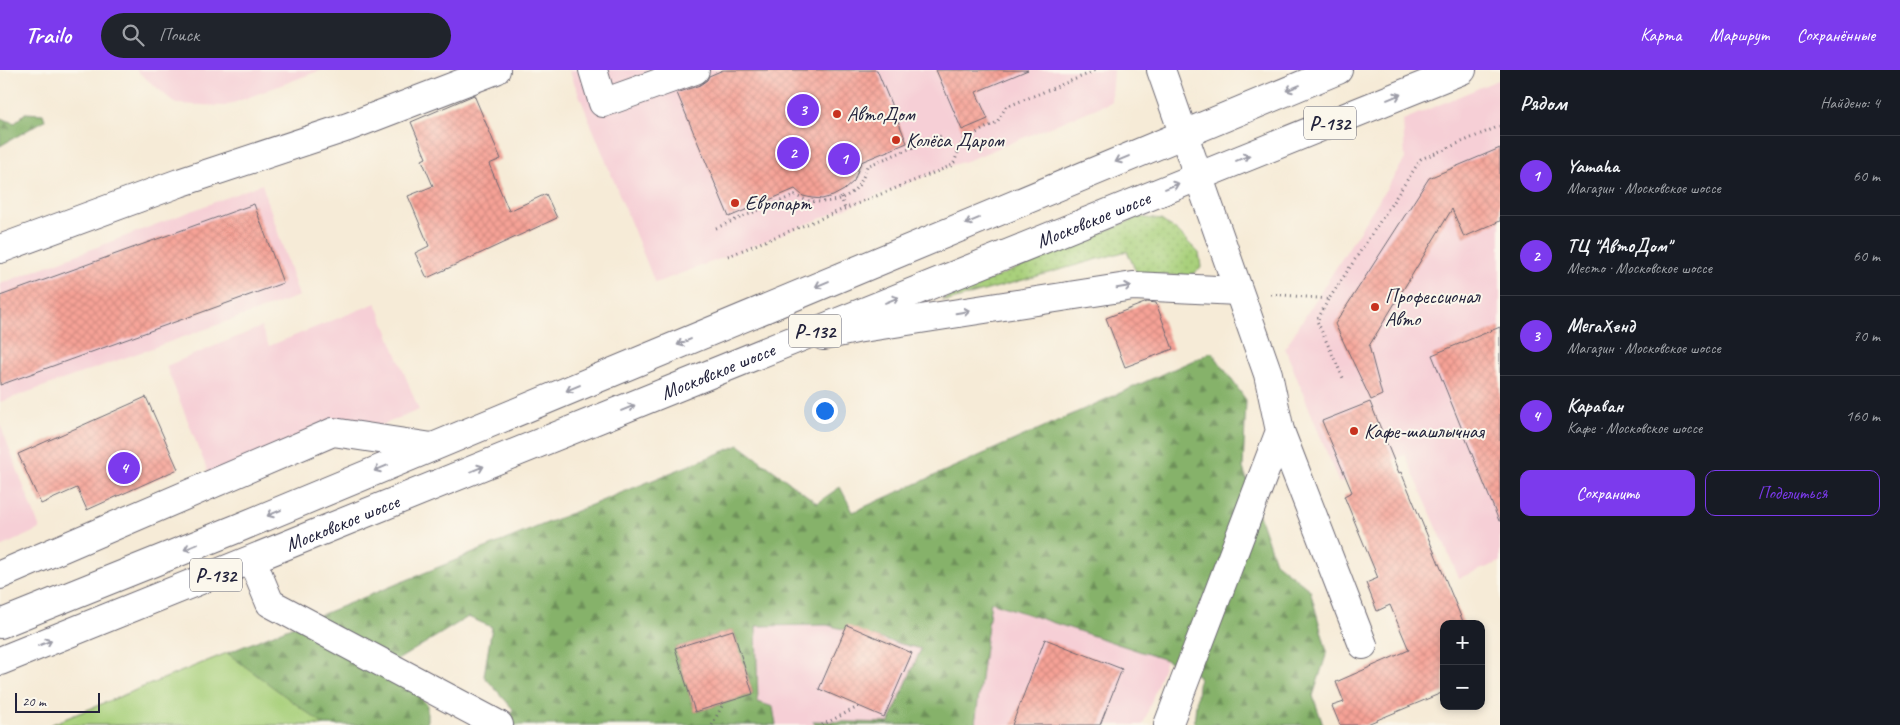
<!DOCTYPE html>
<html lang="ru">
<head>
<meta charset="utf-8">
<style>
	body { margin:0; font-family:Caveat,sans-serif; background:#20242c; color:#f1f3f6 }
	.controls { position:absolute; right:15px; bottom:15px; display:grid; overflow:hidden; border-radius:10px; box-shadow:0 2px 8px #0003 }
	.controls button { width:45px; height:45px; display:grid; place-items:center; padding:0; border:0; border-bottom:1px solid #363941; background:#171b24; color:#f1f3f6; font:25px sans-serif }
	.scale { position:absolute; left:15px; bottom:12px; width:85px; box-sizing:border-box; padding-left:5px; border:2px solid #22223b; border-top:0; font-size:14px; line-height:18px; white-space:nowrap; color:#22223b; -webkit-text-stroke:4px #fbf7ec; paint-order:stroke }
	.you { position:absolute; left:824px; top:340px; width:18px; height:18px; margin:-12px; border:4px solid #fff; border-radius:50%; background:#1a73e8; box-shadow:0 0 0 8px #1a73e833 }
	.badge { display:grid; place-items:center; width:32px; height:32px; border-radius:50%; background:#7c3aed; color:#fff; font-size:16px; font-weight:700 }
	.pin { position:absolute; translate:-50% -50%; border:2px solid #fff; box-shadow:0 1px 5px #0006 }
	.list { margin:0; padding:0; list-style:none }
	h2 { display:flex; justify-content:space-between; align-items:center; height:65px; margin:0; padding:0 20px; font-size:21px }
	h2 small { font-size:16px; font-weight:400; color:#9ea1a6 }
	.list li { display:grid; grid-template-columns:32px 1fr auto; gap:15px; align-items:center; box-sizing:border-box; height:80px; padding:0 20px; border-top:1px solid #363941 }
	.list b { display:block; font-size:19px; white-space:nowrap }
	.list p { margin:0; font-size:16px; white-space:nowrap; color:#9ea1a6 }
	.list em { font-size:16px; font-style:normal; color:#9ea1a6 }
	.actions { display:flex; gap:10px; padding:15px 20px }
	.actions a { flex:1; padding:11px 0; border:1px solid #7c3aed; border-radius:10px; text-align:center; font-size:18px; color:#7c3aed }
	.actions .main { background:#7c3aed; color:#fff }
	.icon { flex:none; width:28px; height:28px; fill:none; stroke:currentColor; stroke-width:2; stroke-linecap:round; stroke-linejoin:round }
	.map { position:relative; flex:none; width:1500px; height:655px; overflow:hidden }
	header { display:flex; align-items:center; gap:30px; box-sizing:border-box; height:70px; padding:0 25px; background:#7c3aed; color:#fff }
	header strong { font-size:24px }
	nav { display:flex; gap:28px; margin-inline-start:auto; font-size:18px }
	.search { width:350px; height:45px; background:#20242c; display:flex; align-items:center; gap:12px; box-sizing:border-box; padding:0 18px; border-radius:28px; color:#9ea1a6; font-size:19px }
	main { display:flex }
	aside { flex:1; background:#171b24 }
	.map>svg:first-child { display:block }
	.built { fill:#f6cfd6 }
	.grass { fill:url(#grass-dots); stroke:#66795b }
	.forest { fill:url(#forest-firs); stroke:#546a53; fill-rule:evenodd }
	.park { fill:#a9d07b; stroke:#66795b }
	.building { fill:url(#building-cross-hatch) }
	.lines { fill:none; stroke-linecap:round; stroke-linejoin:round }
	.minor-casing { stroke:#6c6872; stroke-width:30 }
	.highway-casing { stroke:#6c6872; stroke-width:30 }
	.path { stroke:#6c6872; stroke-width:3; stroke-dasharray:1 4; stroke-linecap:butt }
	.minor { stroke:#fff; stroke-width:28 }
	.highway { stroke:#fff; stroke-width:28 }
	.oneway { stroke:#9c9ca7 }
	.poi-dot { fill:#c8321e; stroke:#fbf7ec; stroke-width:2 }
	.labels { text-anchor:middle; stroke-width:4; stroke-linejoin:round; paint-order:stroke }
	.shield { fill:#fbf7ec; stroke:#636270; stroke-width:1 }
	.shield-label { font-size:19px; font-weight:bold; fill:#22223b }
	.poi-label { font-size:20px; fill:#22223b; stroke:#fbf7ec; text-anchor:start }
	.street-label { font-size:20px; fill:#22223b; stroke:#fbf7ec }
</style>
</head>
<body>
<header>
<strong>Trailo</strong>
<div class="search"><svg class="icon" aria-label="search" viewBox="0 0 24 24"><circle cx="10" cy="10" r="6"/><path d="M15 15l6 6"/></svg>Поиск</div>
<nav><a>Карта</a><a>Маршрут</a><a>Сохранённые</a></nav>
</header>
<main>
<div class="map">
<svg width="1500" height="655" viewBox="0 0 1500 655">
	<defs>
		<pattern id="grass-dots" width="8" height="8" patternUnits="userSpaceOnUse" patternTransform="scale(1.25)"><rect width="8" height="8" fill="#a9d07b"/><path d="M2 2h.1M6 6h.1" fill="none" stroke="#91b26b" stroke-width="1.8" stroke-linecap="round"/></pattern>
		<pattern id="forest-firs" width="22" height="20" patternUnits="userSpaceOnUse" patternTransform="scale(1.25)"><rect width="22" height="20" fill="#86b26b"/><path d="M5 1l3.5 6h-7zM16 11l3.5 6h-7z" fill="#6d9059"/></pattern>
		<pattern id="building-cross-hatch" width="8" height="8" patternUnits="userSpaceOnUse" patternTransform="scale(1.25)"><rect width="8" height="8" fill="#f6a296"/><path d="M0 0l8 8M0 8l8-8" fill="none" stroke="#d38b82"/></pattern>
	</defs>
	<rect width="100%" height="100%" fill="#fbf7ec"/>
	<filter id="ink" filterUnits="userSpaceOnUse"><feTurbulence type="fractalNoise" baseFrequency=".02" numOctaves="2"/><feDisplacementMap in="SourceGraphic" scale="10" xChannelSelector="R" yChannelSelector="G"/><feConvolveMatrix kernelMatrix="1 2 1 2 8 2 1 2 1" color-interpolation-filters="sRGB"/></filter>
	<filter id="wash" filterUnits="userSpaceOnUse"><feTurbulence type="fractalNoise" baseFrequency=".0096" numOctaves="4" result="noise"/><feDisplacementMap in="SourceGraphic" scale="20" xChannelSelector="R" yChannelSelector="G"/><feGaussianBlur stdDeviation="1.12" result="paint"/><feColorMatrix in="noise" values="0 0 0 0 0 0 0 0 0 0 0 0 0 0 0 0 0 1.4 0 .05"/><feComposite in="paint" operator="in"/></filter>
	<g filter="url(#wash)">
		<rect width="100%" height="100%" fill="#f6ebd7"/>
		<g class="built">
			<polygon points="136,0 321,0 225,36 176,34"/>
			<polygon points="569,0 1113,0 1111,32 969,90 953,95 728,186 655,213"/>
			<polygon points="1500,9 1500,492 1459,508 1405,385 1339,413 1285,278 1405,89 1403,50"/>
			<polygon points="262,114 299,226 0,332 0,214"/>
			<polygon points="376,233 419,340 216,422 166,296 261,257 269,276"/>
			<polygon points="0,354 40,459 0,477"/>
			<polygon points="991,532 1166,590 1143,655 975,655"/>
			<polygon points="744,541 840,543 924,574 963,655 533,655 648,577"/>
		</g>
		<polygon class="grass" points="1139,147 1161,150 1178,162 1199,183 1201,197 1192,206 1137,204 1127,181 948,231 942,230"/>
		<g class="forest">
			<polygon points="25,43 43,44 45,50 0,76 0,48 15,53"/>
			<path d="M1212,282L1246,330L1243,398L1275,492L1310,520L1327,582L1313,626L1323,655H1198L1194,654L1199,606L1166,590L991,532L975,655H815L813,651L889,653L921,579L827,555L756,556L758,632L773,637L776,655H508L513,639L484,606L492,557L468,547L389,595L427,634V655H50L739,375L817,433L840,417L853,442ZM733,560L753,624L695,642L675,578Z"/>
		</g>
		<polygon class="park" points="227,583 324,655 50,655"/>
		<g id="blocks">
			<g class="building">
				<polygon points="723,0 877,0 907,73 861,92 854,111 844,120 833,126 822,129 812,128 803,126 795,119 729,147 677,23 700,15 707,10 709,6"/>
				<polygon points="936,0 1028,0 976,22 988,49 962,60"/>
				<polygon points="474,25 501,89 489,94 509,141 546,124 557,148 427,208 415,183 429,176 408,126 433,116 422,90 426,88 411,52"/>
				<polygon points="1500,78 1500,151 1464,167 1452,139 1369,276 1382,325 1371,330 1335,254 1429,108"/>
				<polygon points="254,134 283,213 0,315 0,226"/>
				<polygon points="1147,232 1156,233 1173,279 1125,297 1106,248"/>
				<polygon points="1500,257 1500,451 1499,451 1432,285"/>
				<polygon points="146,327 178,399 87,440 77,418 41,434 18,384"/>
				<polygon points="1370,332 1399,403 1401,402 1464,554 1444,554 1444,622 1365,655 1340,655 1332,636 1344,632 1336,612 1409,580 1390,535 1377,541 1366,513 1378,508 1344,426 1352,422 1322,351"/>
				<polygon points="847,555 912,583 884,647 819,619"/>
				<polygon points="733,560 753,624 695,642 675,578"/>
				<polygon points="1045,569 1122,599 1100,655 1012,655"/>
			</g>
		</g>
	</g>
	<g filter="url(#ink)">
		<use href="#blocks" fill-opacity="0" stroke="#6c6872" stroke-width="1"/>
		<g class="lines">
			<defs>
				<g id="minor">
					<polyline points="593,0 603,33 695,0"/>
					<polyline points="1161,0 1268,304 1280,361 1168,655"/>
					<polyline points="0,179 179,113 348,57 496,0"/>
					<polyline points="823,266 856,259 1133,216 1238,221"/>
					<polyline points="1280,361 1363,575"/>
					<polyline points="252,490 270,533 499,655"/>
					<polyline points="0,505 333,362 432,377"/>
				</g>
				<g id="highway">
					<polyline points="0,554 236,459 1338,0"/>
					<path id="s1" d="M0,591L1462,0"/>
				</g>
			</defs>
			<use href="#minor" class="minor-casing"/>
			<use href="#highway" class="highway-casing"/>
			<g class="path">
				<polyline points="841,127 845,139"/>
				<path d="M716,158L795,125C811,135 836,134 851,123C860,116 864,106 867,96L941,66"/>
				<polyline points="728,186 953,95 963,70 997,52 1006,37 1098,0"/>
				<polyline points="1271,224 1329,229 1421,89 1500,56"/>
				<polyline points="1328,230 1317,251 1344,310"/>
				<polyline points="712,655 723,634"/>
				<polyline points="822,655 860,636"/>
			</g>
			<use href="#minor" class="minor"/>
			<use href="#highway" class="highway"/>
		</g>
		<defs><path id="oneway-shaft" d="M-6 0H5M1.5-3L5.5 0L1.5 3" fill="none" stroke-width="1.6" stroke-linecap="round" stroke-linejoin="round" transform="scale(1.25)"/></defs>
		<g class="oneway">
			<use href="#oneway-shaft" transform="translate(1293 18) rotate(158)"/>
			<use href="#oneway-shaft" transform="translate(1394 27) rotate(-22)"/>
			<use href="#oneway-shaft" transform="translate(1243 88) rotate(-22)"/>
			<use href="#oneway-shaft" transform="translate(1122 89) rotate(157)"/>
			<use href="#oneway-shaft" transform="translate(1172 116) rotate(-22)"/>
			<use href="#oneway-shaft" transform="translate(972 151) rotate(157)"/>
			<use href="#oneway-shaft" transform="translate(822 214) rotate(157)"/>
			<use href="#oneway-shaft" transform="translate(1124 217) rotate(-9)"/>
			<use href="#oneway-shaft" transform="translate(892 230) rotate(-22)"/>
			<use href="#oneway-shaft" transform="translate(963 242) rotate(-9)"/>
			<use href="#oneway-shaft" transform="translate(684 272) rotate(157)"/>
			<use href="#oneway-shaft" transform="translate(573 318) rotate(157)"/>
			<use href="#oneway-shaft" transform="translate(628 338) rotate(-22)"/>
			<use href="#oneway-shaft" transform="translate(381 398) rotate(157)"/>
			<use href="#oneway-shaft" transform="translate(477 399) rotate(-22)"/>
			<use href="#oneway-shaft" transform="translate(274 443) rotate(157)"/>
			<use href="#oneway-shaft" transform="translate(191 477) rotate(158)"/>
			<use href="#oneway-shaft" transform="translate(45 573) rotate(-22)"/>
		</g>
	</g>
	<g class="poi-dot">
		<circle cx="837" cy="44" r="5"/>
		<circle cx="896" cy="70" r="5"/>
		<circle cx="735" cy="133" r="5"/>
		<circle cx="1375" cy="237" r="5"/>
		<circle cx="1354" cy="361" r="5"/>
	</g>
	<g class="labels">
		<g class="shield">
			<rect x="1304" y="36.5" width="52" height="33" rx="4"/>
			<rect x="789" y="244.5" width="52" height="33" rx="4"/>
			<rect x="190" y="488.5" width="52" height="33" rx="4"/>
		</g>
		<g class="shield-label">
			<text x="1330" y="60">Р-132</text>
			<text x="815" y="268">Р-132</text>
			<text x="216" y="512">Р-132</text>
		</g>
		<g class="poi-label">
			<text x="847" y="51">АвтоДом</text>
			<text x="906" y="77">Колёса Даром</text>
			<text x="745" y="140">Европарт</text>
			<text x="1385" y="233">Профессионал<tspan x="1385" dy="23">Авто</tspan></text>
			<text x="1364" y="368">Кафе-шашлычная</text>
		</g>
		<g class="street-label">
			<text dy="7" stroke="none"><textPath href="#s1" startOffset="1179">Московское шоссе</textPath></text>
			<text dy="7" stroke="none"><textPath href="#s1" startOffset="774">Московское шоссе</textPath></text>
			<text dy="7" stroke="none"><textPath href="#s1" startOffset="369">Московское шоссе</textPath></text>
		</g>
	</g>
</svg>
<div class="controls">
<button>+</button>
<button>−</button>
</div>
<div class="scale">20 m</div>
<div class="you"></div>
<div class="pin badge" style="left:844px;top:89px">1</div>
<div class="pin badge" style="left:793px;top:83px">2</div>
<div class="pin badge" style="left:803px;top:40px">3</div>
<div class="pin badge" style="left:124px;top:398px">4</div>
</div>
<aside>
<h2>Рядом<small>Найдено: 4</small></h2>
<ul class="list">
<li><span class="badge">1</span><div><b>Yamaha</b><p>Магазин · Московское шоссе</p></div><em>60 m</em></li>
<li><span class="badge">2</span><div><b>ТЦ &quot;АвтоДом&quot;</b><p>Место · Московское шоссе</p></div><em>60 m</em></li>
<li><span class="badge">3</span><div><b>МегаХенд</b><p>Магазин · Московское шоссе</p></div><em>70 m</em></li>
<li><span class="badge">4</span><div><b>Караван</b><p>Кафе · Московское шоссе</p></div><em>160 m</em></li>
</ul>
<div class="actions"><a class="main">Сохранить</a><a>Поделиться</a></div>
</aside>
</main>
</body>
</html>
